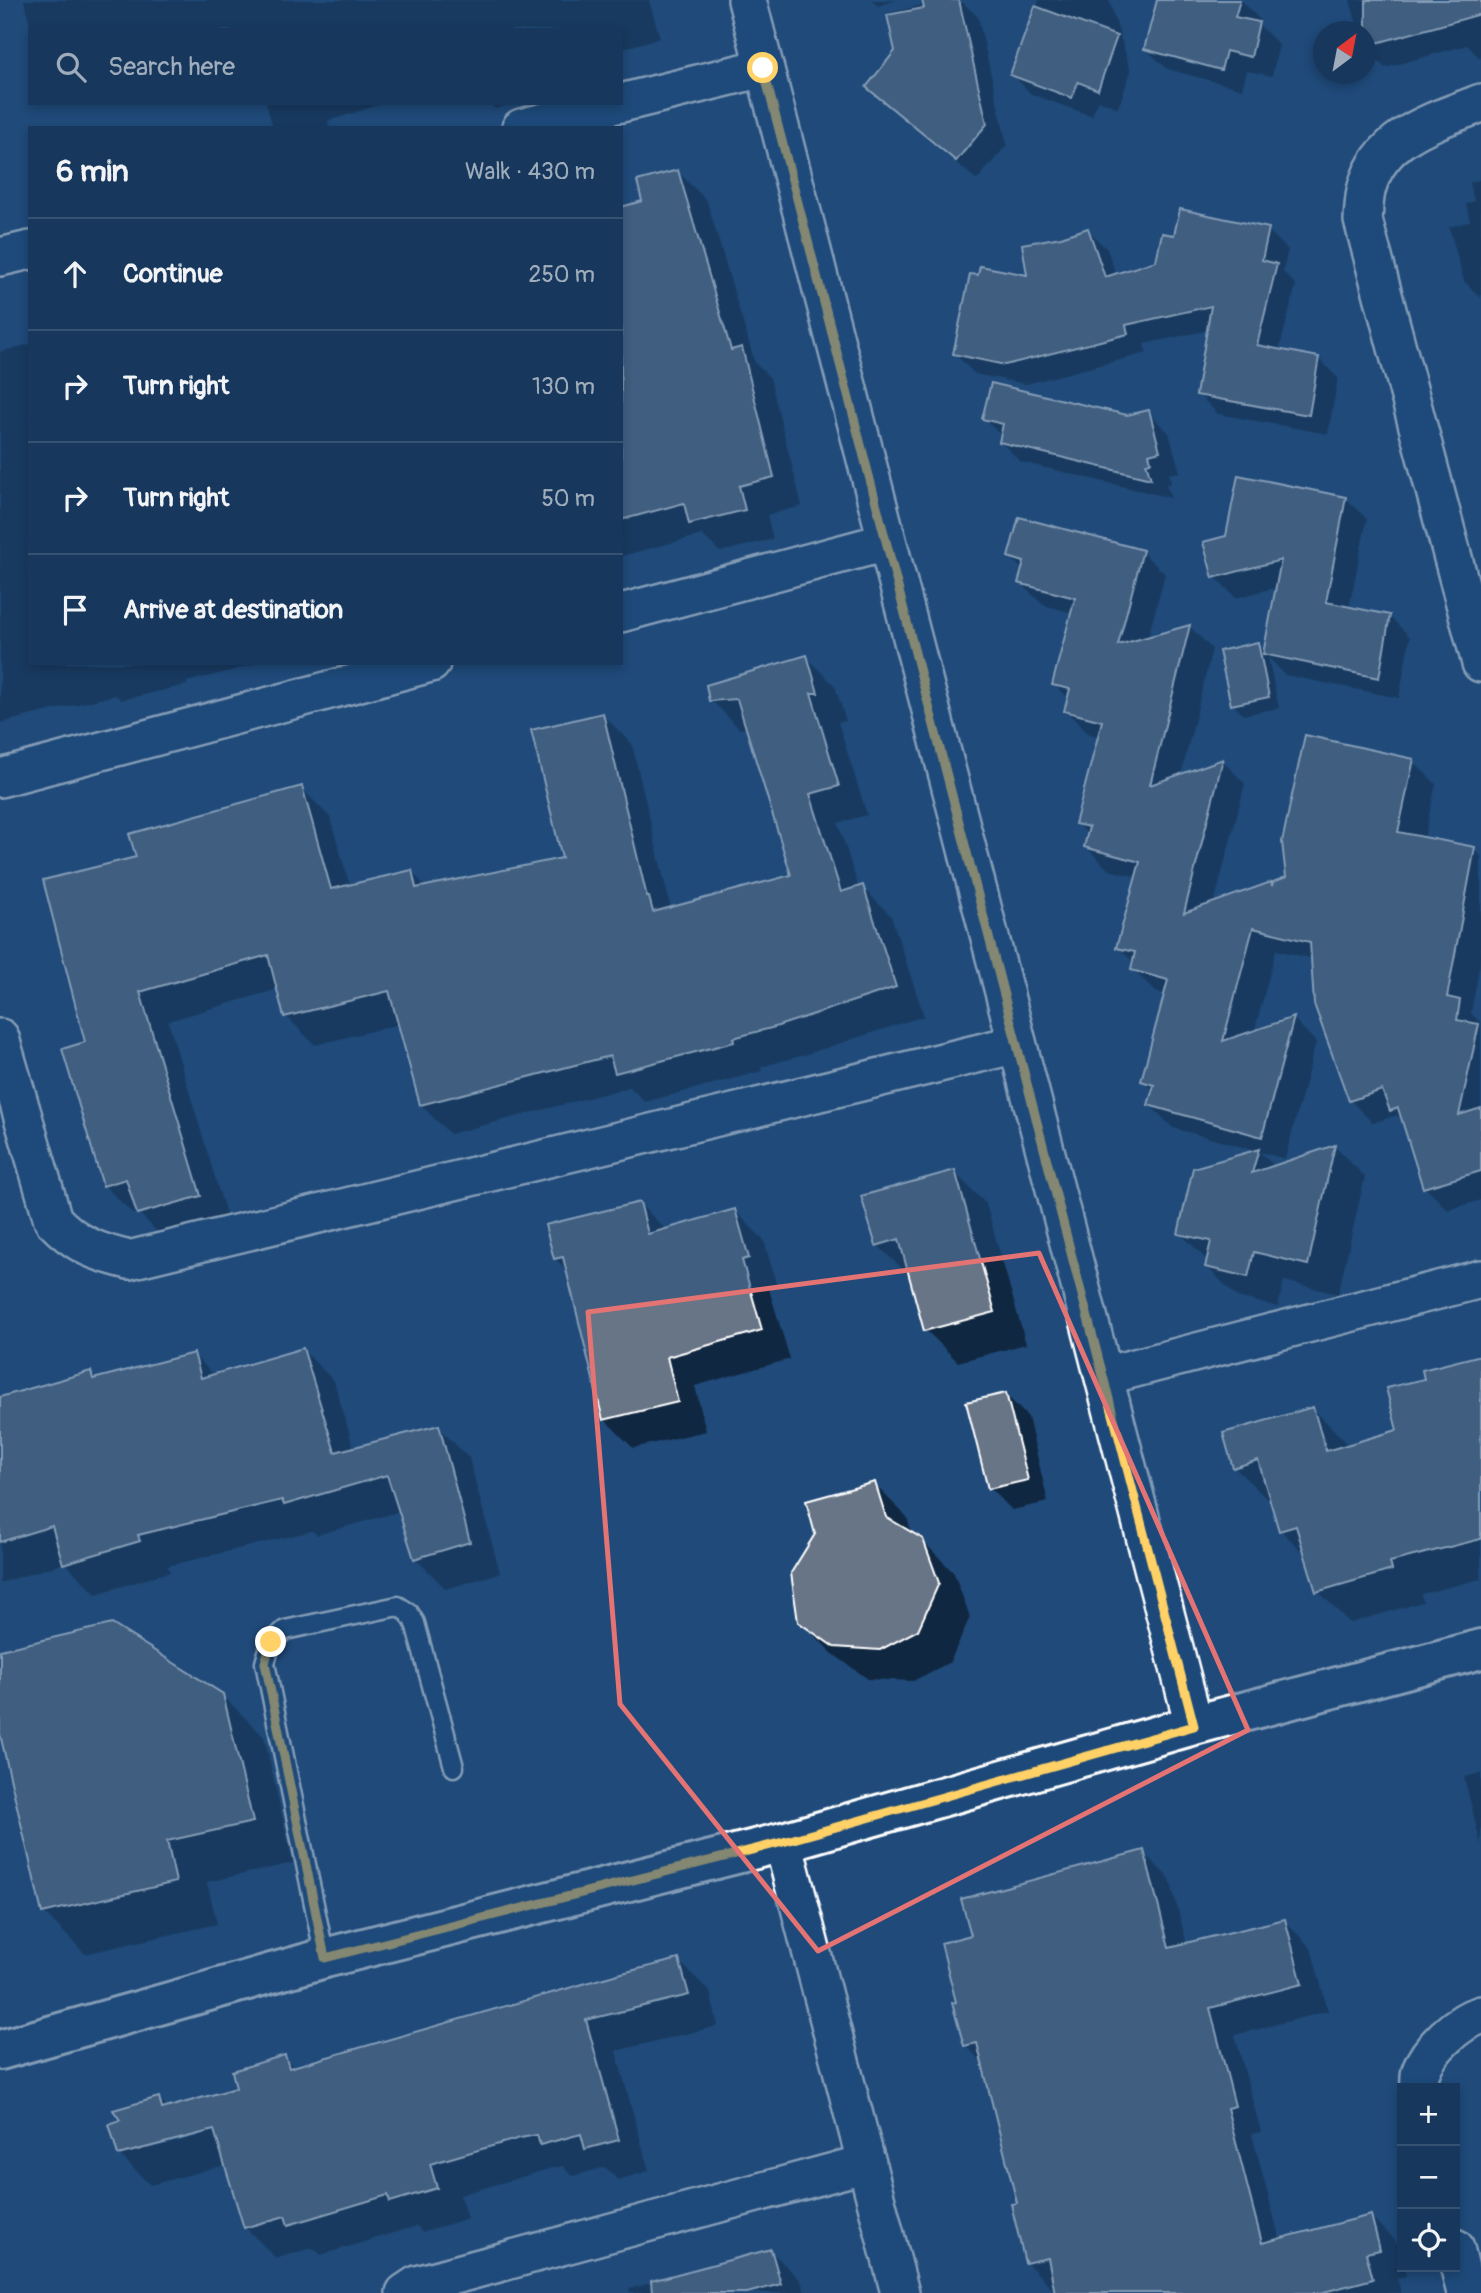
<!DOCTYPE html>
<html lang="en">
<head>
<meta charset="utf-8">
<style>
	body { margin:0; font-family:Pangolin,sans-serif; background:#244365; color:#f1f3f6 }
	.controls { position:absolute; right:21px; bottom:21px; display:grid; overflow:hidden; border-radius:0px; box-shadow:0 4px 10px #0003 }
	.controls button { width:63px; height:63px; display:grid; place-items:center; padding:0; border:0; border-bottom:2px solid #365272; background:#17385c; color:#f1f3f6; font:35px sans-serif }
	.compass { position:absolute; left:1313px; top:21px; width:63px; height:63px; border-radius:50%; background:#17385c; box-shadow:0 4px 10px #0003; rotate:32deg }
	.stop { position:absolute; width:21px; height:21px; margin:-16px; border:5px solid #ffd166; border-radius:50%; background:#fff }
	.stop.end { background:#ffd166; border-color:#fff; box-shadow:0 2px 7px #0008 }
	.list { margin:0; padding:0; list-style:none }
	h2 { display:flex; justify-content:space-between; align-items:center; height:91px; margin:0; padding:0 28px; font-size:30px }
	h2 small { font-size:23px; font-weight:400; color:#9eacbb }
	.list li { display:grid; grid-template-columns:46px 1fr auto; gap:21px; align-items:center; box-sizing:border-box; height:112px; padding:0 28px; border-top:2px solid #365272 }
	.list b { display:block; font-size:26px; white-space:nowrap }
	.list em { font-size:23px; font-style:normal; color:#9eacbb }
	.icon { flex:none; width:38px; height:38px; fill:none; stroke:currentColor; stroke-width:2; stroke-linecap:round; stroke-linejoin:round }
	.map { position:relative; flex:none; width:1481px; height:2293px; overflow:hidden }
	.search { position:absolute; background:#17385c; box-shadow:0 4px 10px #0003; left:28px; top:28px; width:595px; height:77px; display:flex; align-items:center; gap:18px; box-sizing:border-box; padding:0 24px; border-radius:0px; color:#9eacbb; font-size:26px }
	.panel { position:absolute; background:#17385c; box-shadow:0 4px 10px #0003; left:28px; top:126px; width:595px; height:539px; border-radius:0px }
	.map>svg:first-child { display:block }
	.shadow { fill:#0007; fill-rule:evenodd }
	.building { fill:#687587; stroke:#fff; stroke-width:2 }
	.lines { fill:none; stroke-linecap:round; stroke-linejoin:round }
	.lane-casing { stroke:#fff; stroke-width:23 }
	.street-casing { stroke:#fff; stroke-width:42 }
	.secondary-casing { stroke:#fff; stroke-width:44 }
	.lane { stroke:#1f4a7a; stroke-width:18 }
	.street { stroke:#1f4a7a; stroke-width:37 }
	.secondary { stroke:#1f4a7a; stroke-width:38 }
	.route { stroke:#ffd166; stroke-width:9 }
	.marked { fill:none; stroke:#e47373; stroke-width:5; stroke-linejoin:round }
</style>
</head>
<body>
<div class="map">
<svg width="1481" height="2293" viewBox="0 0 1481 2293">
	<rect width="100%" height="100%" fill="#1f4a7a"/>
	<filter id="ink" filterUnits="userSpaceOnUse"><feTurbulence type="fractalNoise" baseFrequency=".0143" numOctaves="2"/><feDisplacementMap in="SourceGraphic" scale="14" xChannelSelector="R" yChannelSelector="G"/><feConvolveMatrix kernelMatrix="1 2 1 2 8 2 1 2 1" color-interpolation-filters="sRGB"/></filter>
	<g filter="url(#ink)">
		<g class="shadow">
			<polygon points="24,0 649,0 660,38 621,49 621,30 31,30"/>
			<polygon points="872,0 896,0 878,6"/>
			<polygon points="944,0 960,0 978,17 1007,145 977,180 889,107 868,87 897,52 889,13"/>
			<polygon points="1039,0 1109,0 1131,71 1118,108 1098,100 1092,116 1031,94 1012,74"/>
			<polygon points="1159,0 1241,0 1260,20 1259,25 1279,45 1272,76 1247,71 1242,89 1167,69 1146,49"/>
			<polygon points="1350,0 1481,0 1481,59 1467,45 1385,68 1366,49 1366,32 1359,32"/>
			<polygon points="266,103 385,103 328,121 329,128 276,128 272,124"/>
			<polygon points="489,103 517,103 495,109"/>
			<polygon points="678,172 707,201 755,363 770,378 802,506 767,515 773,539 720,552 702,535 621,556 621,208 645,202"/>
			<polygon points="1481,179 1481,298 1464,281 1449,227 1470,221 1466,204 1474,201 1469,183"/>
			<polygon points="1087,230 1107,249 1116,275 1157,263 1175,237 1268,230 1288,250 1283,272 1296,285 1279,351 1318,358 1338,378 1328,434 1218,414 1198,394 1209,330 1144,344 1147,353 1026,384 975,374 955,354 1030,278 1062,238"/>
			<polygon points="30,344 30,535 28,535 30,663 257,664 187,682 187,685 121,700 116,695 0,723 0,352"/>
			<polygon points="1148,412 1169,433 1180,472 1169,474 1171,483 1166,484 1171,498 1021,462 1000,441 1002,436 984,419 1127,417"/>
			<polygon points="1345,498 1367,519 1349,608 1389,616 1410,637 1399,698 1285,675 1268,657 1279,708 1243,715 1233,704 1257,644 1265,652 1278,587 1236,598 1215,577"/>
			<polygon points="1142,552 1165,574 1148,638 1190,627 1212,649 1181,776 1223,761 1245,784 1214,904 1271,884 1274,888 1288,878 1413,761 1436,784 1424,839 1474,849 1481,856 1481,958 1471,1013 1481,1023 1481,1200 1448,1210 1425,1187 1404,1122 1397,1115 1373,1123 1350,1100 1313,959 1276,950 1254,1033 1294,1019 1316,1042 1285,1159 1260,1152 1275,1167 1335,1147 1365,1177 1338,1294 1284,1281 1278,1307 1237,1297 1207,1267 1208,1261 1180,1233 1257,1151 1173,1128 1150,1105 1154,1091 1143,1081 1166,995 1156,992 1133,970 1134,963 1118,947 1137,877 1109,870 1086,847 1089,835 1077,824 1099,736 1089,734 1066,711 1069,700 1054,684 1073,613 1043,605 1020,582 1023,570 1010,557"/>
			<polygon points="806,657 835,686 846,721 838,722 867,815 838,823 859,889 862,887 891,916 924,1016 804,1055 761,1067 762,1071 645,1102 630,1087 450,1134 421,1105 400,1024 315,1045 286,1016 279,989 168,1021 229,1224 167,1242 138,1212 133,1214 104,1185 87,1044 138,858 301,788 330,817 350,886 412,872 427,888 564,860 603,715 632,744 671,909 794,877 748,728 740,729 711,700"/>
			<polygon points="954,1172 986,1204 1026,1344 958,1362 926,1330 911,1277 877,1245"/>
			<polygon points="640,1204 666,1230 735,1211 764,1240 777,1287 769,1289 790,1359 695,1386 706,1431 633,1448 604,1419 568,1272 555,1258"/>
			<polygon points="303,1350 334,1381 354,1449 438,1427 469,1458 500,1573 446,1589 415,1558 401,1511 317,1535 312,1531 168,1566 170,1572 96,1594 65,1563 0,1583 0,1399 90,1373 97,1380 194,1355 215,1376"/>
			<polygon points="1481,1357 1481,1579 1421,1594 1423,1602 1350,1623 1318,1591 1307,1557 1281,1530 1271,1498 1267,1499 1234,1467 1313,1409 1345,1441 1347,1447 1399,1432 1426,1381"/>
			<polygon points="1006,1395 1028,1417 1048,1502 1012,1510 990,1488"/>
			<polygon points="874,1484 907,1517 912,1535 922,1540 954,1573 970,1617 950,1662 913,1681 868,1679 833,1654 800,1621"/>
			<polygon points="0,1651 222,1695 264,1737 293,1863 207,1882 217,1924 85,1954 44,1912 0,1726"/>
			<polygon points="1481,1773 1481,1845 1464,1777"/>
			<polygon points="1143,1852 1170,1879 1187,1945 1285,1921 1311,1948 1328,2011 1235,2035 1261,2132 1252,2134 1280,2240 1371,2217 1397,2243 1406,2276 1397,2278 1401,2293 1057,2293 1056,2288 1053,2289 1026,2262 1019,2204 984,2064 965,2045 958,2003 973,1936"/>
			<path d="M679,1961L710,1992L718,2026L616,2051L649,2171L618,2180L605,2167L573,2176L563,2166L552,2168L460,2195L467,2219L422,2232L417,2226L321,2255L313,2248L276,2258L245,2227L226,2165L150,2185L119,2154L159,2099L168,2109L239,2089L284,2057L295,2068ZM198,2132L199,2136L147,2149V2146Z"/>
			<polygon points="771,2251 801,2281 805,2293 630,2293 629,2289"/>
		</g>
		<g class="building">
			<polygon points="922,0 959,0 987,124 956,161 866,87 895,51 887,15 924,8"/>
			<polygon points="1157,0 1240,0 1235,17 1259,22 1251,57 1226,51 1221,70 1144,49"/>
			<polygon points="1366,0 1481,0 1481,14 1366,46"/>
			<polygon points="1035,6 1117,36 1098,90 1078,82 1072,98 1010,75"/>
			<polygon points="678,170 731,350 742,347 774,477 739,486 745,510 689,524 684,503 621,520 621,207 642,201 637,181"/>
			<polygon points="1180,209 1269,228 1262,260 1277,264 1257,345 1319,357 1309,415 1196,395 1211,306 1126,325 1128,334 1005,365 953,354 970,274 978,275 980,266 1027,275 1022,244 1061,237 1088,228 1105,277 1156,261 1162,233 1174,235"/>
			<polygon points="991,383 1127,415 1149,410 1160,451 1149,454 1151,462 1146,463 1151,479 999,442 1003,424 982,419"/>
			<polygon points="1238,475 1346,497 1326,602 1390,615 1379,678 1263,654 1281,560 1213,578 1203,542 1226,536"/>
			<polygon points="1019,517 1143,550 1118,645 1190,625 1150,785 1223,759 1184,913 1271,882 1272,886 1273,882 1286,877 1282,842 1305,735 1414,759 1398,832 1475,847 1447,997 1460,1000 1457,1020 1479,1024 1459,1115 1481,1108 1481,1171 1423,1188 1398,1108 1390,1111 1382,1090 1349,1101 1314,1004 1310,942 1253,928 1223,1041 1294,1017 1262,1137 1148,1105 1154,1085 1141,1081 1168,980 1131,970 1135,952 1116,948 1140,862 1084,847 1089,827 1075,824 1102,721 1064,711 1070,689 1052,685 1075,598 1018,583 1024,562 1008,557"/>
			<polygon points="1258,642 1269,697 1231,705 1219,651"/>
			<polygon points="807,655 818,693 811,693 839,786 810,794 841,892 863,885 896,987 775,1027 733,1038 734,1042 615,1073 610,1056 420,1105 389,991 284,1017 268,955 140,992 201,1196 137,1214 126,1179 103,1186 62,1049 85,1042 43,880 136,857 129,834 302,786 331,889 412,870 416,888 562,858 531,730 603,713 647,897 649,897 653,912 791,875 737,699 709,701 706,685"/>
			<polygon points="1335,1145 1308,1265 1254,1252 1248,1277 1205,1267 1211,1241 1178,1234 1193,1168 1259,1149 1252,1173"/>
			<polygon points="955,1170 995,1312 924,1331 899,1239 876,1246 861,1196"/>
			<polygon points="640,1202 648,1234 735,1209 749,1258 742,1260 762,1330 667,1357 678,1402 603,1420 563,1257 554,1259 545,1225"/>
			<polygon points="303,1348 335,1452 439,1425 470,1542 414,1559 387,1475 284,1505 282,1500 138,1535 140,1541 63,1564 52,1526 0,1542 0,1397 91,1371 93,1379 194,1353 201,1378"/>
			<polygon points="1481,1355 1481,1539 1390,1562 1392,1570 1316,1592 1296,1526 1279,1531 1258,1460 1233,1468 1223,1433 1313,1407 1326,1451 1397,1430 1386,1388 1424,1379 1422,1370"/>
			<polygon points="1006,1393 1028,1480 988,1489 966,1402"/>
			<polygon points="875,1482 886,1517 923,1539 939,1583 918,1630 880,1650 834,1647 798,1622 791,1573 815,1534 806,1501"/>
			<polygon points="112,1624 223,1694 253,1822 167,1841 176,1882 42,1913 0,1734 0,1650"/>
			<polygon points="1144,1850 1169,1947 1285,1919 1302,1984 1210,2008 1235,2106 1227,2108 1262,2243 1371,2215 1380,2250 1366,2253 1373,2279 1320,2293 1055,2293 1048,2258 1025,2263 1011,2204 1017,2203 977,2043 964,2046 952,2003 956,2002 941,1943 971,1935 961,1899"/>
			<polygon points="679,1959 689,1995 586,2020 619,2140 585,2149 581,2134 540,2145 537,2135 520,2138 430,2164 437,2188 390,2202 388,2195 288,2225 285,2216 244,2228 214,2130 118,2155 109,2124 120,2120 113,2110 159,2097 162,2109 236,2088 232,2071 285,2055 289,2068 618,1974"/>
			<polygon points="771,2249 781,2284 747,2293 652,2293 651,2281"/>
		</g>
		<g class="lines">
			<defs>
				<polyline id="lane" points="325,1958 265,1663 271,1642 285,1630 398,1606 409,1613 415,1623 454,1767"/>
				<g id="street">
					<polyline points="747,0 1194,1725"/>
					<polyline points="621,103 763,68"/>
					<path d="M1481,103C1436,121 1382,134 1367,187C1364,197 1364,209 1363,220L1481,663"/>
					<polyline points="521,128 620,103"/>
					<polyline points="0,257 30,250"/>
					<polyline points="621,613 886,542"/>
					<polyline points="0,778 431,663"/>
					<path d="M0,1038L53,1220C77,1245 96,1252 129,1260L1017,1044"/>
					<polyline points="1104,1376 1481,1279"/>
					<polyline points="783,1842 900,2293"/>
					<path d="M1420,2088C1420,2083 1419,2076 1421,2071C1429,2049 1458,2021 1481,2015"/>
					<polyline points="1455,2248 1466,2293"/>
					<polyline points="405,2293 417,2285 867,2163"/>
				</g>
				<polyline id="secondary" points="0,2050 325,1958 783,1842 1194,1725 1481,1649"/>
			</defs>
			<use href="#lane" class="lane-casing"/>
			<use href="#street" class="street-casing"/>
			<use href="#secondary" class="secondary-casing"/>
			<use href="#lane" class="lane"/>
			<use href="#street" class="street"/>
			<use href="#secondary" class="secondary"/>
		</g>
	</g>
	<g class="lines" filter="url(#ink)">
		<polyline class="route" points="271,1642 265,1663 325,1958 783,1842 1194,1726 763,68"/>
	</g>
	<path d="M0 0H1481V2293H0ZM1039,1253L1248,1730L818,1951L620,1704L588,1312Z" fill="#1f4a7a" fill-opacity=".55" fill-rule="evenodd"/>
	<path class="marked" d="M1039,1253L1248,1730L818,1951L620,1704L588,1312Z"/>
</svg>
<div class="controls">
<button>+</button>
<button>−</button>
<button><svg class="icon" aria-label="locate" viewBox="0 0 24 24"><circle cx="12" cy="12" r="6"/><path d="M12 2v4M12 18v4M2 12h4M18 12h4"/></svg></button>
</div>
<svg class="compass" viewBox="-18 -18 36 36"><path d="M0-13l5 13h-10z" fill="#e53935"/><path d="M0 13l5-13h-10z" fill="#9eacbb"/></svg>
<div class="stop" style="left:763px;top:68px"></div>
<div class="stop end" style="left:271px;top:1642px"></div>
<div class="search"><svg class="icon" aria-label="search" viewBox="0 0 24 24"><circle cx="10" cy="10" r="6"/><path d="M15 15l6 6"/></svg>Search here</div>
<section class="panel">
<h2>6 min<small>Walk · 430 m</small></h2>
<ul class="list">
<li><svg class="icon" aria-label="ahead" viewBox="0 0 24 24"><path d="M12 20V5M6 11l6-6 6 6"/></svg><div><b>Continue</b></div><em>250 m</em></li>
<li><svg class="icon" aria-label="right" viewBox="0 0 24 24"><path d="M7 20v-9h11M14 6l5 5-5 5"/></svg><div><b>Turn right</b></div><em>130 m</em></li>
<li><svg class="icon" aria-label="right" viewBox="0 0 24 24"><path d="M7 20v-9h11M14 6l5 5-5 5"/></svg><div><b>Turn right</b></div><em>50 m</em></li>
<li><svg class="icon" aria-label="arrive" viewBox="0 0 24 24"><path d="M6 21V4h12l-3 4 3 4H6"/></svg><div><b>Arrive at destination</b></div></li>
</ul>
</section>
</div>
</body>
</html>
